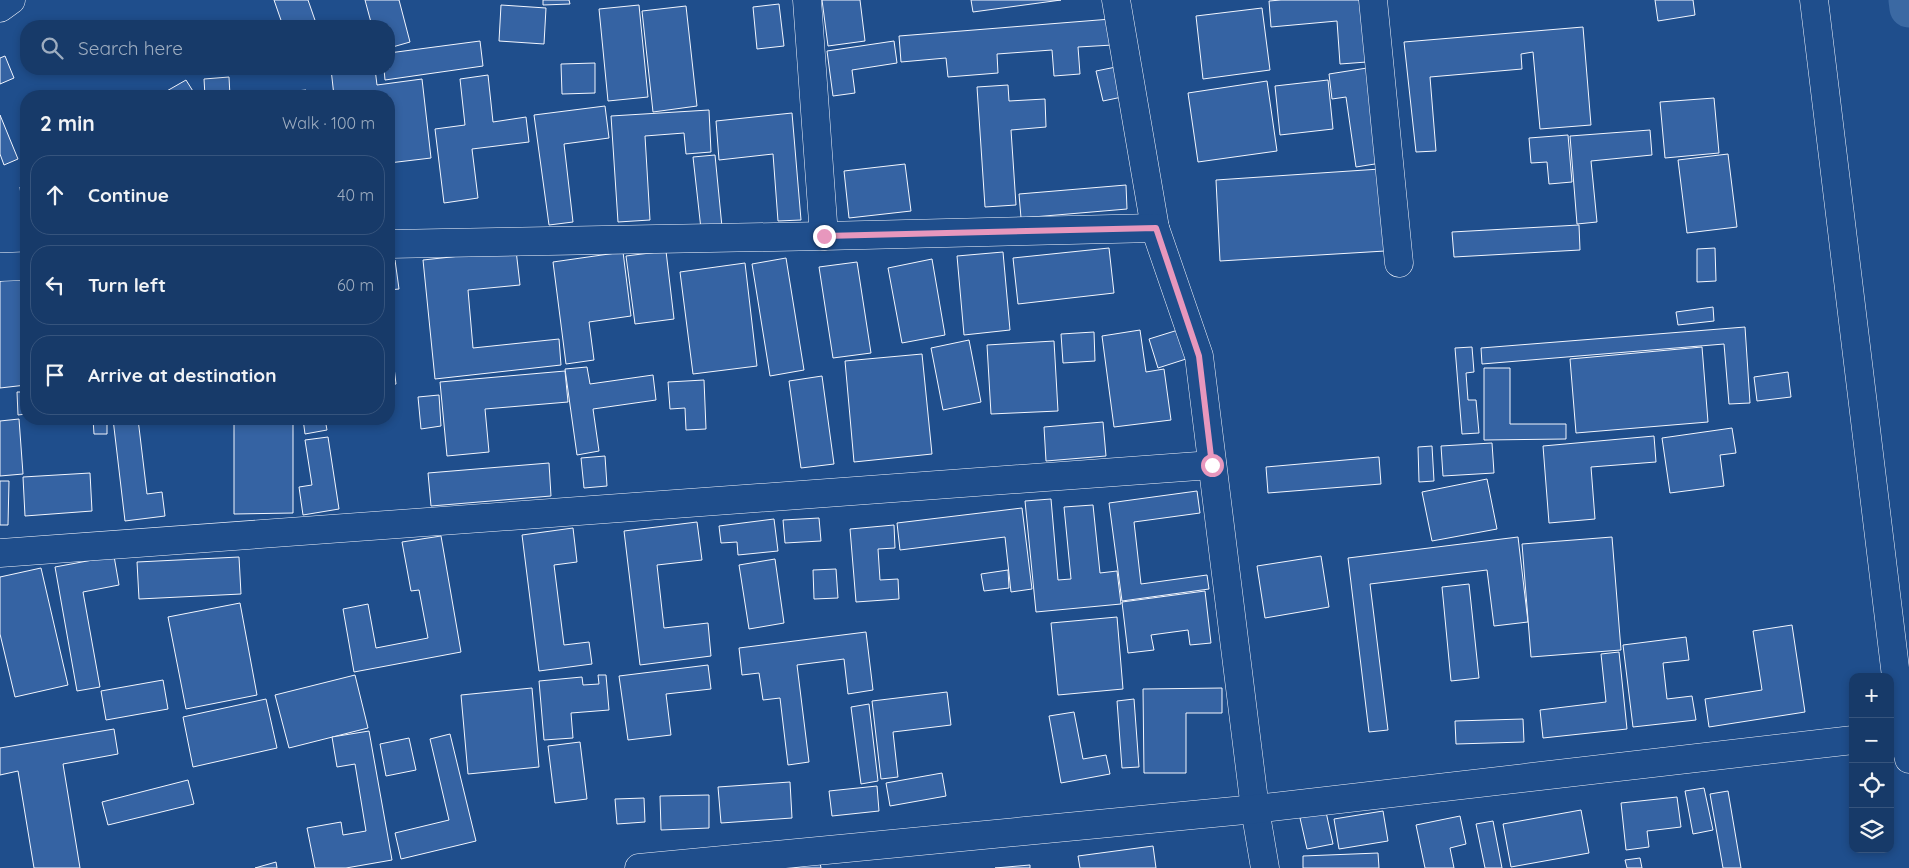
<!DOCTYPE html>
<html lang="en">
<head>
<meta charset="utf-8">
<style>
	body { margin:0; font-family:Quicksand,sans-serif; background:#20416f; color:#f1f3f6 }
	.controls { position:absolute; right:15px; bottom:15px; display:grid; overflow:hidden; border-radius:10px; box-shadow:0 2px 8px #0003 }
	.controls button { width:45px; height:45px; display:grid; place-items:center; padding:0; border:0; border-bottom:1px solid #36547d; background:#173a69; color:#f1f3f6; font:25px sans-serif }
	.stop { position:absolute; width:15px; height:15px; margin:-11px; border:4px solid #e797bd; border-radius:50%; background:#fff }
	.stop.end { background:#e797bd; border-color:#fff; box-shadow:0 1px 5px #0008 }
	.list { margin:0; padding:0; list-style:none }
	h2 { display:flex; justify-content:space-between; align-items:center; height:65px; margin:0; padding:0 20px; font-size:21px }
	h2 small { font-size:16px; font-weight:400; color:#9eadc0 }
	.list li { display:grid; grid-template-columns:32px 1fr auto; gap:15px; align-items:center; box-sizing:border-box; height:80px; margin:0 10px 10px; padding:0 10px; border:1px solid #36547d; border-radius:20px }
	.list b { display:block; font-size:19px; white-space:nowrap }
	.list em { font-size:16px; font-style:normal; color:#9eadc0 }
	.icon { flex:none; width:28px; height:28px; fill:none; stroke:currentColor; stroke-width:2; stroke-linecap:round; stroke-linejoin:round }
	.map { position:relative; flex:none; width:1909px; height:868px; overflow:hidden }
	.search { position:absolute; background:#173a69; box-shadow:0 2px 8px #0003; left:20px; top:20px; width:375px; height:55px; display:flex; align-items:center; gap:12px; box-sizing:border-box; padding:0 18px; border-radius:20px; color:#9eadc0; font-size:19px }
	.panel { position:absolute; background:#173a69; box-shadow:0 2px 8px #0003; left:20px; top:90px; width:375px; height:335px; border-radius:20px }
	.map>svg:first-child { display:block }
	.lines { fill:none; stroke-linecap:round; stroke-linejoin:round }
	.canal { stroke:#3b69a3; stroke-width:39 }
	.building { fill:#3563a3; stroke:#f2f6ff }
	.street-casing { stroke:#f2f6ff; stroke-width:29 }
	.street { stroke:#1f4e8c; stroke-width:28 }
	.route { stroke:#e797bd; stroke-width:6 }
</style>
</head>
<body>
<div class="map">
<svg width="1909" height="868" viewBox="0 0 1909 868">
	<rect width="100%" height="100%" fill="#1f4e8c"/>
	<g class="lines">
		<polyline class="canal" points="1908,0 1909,8"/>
	</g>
	<g class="building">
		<polygon points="274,0 308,0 317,26 283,26"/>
		<polygon points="365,0 399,0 410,42 389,48 389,26 372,26"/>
		<polygon points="543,0 569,0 570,4 543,5"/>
		<polygon points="822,0 860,0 865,41 828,46"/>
		<polygon points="971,0 1061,0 973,12"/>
		<polygon points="1281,0 1362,0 1367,62 1340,64 1337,21 1271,27 1269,1"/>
		<polygon points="1655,0 1693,0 1695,15 1658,21"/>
		<polygon points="779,4 784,46 757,49 753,7"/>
		<polygon points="501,5 546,8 544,44 499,41"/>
		<polygon points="639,5 648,97 608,101 599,9"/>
		<polygon points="686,6 697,106 653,112 642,11"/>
		<polygon points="1262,8 1270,70 1203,79 1196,16"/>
		<polygon points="1111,19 1113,45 1078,47 1080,74 1054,76 1052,50 997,54 998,73 948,77 946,58 901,62 899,36"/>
		<polygon points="1583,27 1591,125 1540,129 1533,52 1521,54 1522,69 1430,77 1436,151 1416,152 1404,42"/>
		<polygon points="480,41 483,66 385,80 384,69 389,69 389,53"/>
		<polygon points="894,41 897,63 852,70 855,93 833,96 827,51"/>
		<polygon points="5,56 14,78 0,84 0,58"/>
		<polygon points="595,63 595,93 562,94 561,64"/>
		<polygon points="1116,67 1122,97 1103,101 1096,71"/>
		<polygon points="1367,68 1381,163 1356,167 1346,97 1332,99 1329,74"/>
		<polygon points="331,69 375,69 377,85 422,79 431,158 389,163 389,96 334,96"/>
		<polygon points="488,75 493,122 526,117 529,142 472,149 478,198 444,203 435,129 465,125 460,79"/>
		<polygon points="229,77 230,96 205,96 204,79"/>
		<polygon points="186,80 196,96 158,96"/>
		<polygon points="1328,80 1333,129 1280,135 1275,86"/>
		<polygon points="1267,81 1277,151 1198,162 1188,93"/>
		<polygon points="1008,85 1009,101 1045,99 1046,127 1011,130 1016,205 985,207 977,87"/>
		<polygon points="306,90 307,96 247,96"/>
		<polygon points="1714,98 1719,153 1665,158 1660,102"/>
		<polygon points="605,106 609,138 564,144 573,222 549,225 534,115"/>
		<polygon points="709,110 711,152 686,154 684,133 645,136 650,220 618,222 611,116"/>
		<polygon points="792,113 801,220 778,221 773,154 719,160 716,121"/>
		<polygon points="0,115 18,159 4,165 0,154"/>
		<polygon points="1650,130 1652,155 1591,161 1597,222 1577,224 1570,136"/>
		<polygon points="1568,135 1572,182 1549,184 1547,162 1531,163 1529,138"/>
		<polygon points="1728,154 1737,227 1687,233 1678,160"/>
		<polygon points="715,155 722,227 701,229 693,157"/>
		<polygon points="905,164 911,211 849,218 844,171"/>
		<polygon points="1380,169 1385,251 1220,261 1216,180"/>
		<polygon points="1126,185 1127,209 1021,218 1019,194"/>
		<polygon points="26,186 26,235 20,187"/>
		<polygon points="1579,225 1580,250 1454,257 1452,232"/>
		<polygon points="1109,248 1114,293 1018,304 1013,258"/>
		<polygon points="1715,248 1716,281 1697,282 1697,249"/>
		<polygon points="516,250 520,285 468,290 473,348 559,339 561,365 435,379 423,260"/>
		<polygon points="666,251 674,319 635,324 626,256"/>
		<polygon points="623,252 631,316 589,322 594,360 566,364 553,262"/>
		<polygon points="1003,252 1010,330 964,335 957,256"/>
		<polygon points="786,258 804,370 770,376 752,264"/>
		<polygon points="932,259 945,335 902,343 888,268"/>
		<polygon points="395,260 399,289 389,290 389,261"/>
		<polygon points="857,262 871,353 833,358 819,267"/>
		<polygon points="745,263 757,366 693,374 680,272"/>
		<polygon points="26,278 26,385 0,388 0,281"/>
		<polygon points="1713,307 1714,321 1678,325 1676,312"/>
		<polygon points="389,325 396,384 389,385"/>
		<polygon points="1745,327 1750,403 1729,404 1724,344 1482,364 1481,348"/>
		<polygon points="1140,330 1146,372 1164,369 1171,420 1114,427 1102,336"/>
		<polygon points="1178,330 1186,359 1158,368 1149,339"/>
		<polygon points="1094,332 1095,361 1063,363 1061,334"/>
		<polygon points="969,340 981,402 943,410 931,348"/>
		<polygon points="1054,341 1058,411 991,414 987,345"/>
		<polygon points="1472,347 1474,372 1466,373 1468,400 1476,400 1479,433 1462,434 1455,348"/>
		<polygon points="1702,347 1708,422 1576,433 1570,359"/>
		<polygon points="922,354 932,454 854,462 845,361"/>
		<polygon points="587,367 590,384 653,375 656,400 593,409 599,451 577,455 565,369"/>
		<polygon points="1484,368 1510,368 1510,424 1566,424 1566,439 1484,440"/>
		<polygon points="565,371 568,402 485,409 489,452 447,456 440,382"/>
		<polygon points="1788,372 1791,397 1757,401 1754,377"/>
		<polygon points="822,376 834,464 801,468 789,381"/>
		<polygon points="704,380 706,429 686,430 685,408 670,409 668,382"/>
		<polygon points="17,392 26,392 26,414 18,415"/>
		<polygon points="439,395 441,426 421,429 418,397"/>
		<polygon points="19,419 23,474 0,476 0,421"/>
		<polygon points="93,419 107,419 107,434 94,434"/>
		<polygon points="113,419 138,419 147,494 162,492 165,516 125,521"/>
		<polygon points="234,419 293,419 293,513 234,514"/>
		<polygon points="303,419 325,419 327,430 305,434"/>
		<polygon points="1103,422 1106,456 1046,461 1044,427"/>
		<polygon points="1732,428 1736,453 1720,455 1724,486 1670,493 1662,438"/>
		<polygon points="1654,436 1656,462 1591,467 1595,519 1549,523 1543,446"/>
		<polygon points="328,437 339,509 303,515 299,487 312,485 305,440"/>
		<polygon points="1492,443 1494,473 1443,476 1441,446"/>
		<polygon points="1432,446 1434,481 1419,482 1418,447"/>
		<polygon points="605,456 607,486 584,488 581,458"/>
		<polygon points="1379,457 1381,484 1268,493 1266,467"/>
		<polygon points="549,463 551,496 431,506 428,473"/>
		<polygon points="90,473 92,511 25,516 23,477"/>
		<polygon points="1487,479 1497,529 1432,541 1422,492"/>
		<polygon points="0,481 9,481 8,525 0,525"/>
		<polygon points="1197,491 1200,513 1134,522 1141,584 1207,575 1209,589 1122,601 1109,503"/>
		<polygon points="1051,499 1058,580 1071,579 1064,507 1093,505 1100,573 1117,571 1121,604 1036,612 1025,501"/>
		<polygon points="1022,508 1032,589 1011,592 1005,537 900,550 897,523"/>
		<polygon points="819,518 821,541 785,543 783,520"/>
		<polygon points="774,519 778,551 738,555 737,542 721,543 719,526"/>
		<polygon points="697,522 702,560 657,565 664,628 708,623 711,656 640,665 624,531"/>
		<polygon points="894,525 895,548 878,549 880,580 898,579 899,599 856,602 850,529"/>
		<polygon points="573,528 577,562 554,565 564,645 589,642 592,664 539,671 522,535"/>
		<polygon points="441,536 461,652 354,672 343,609 368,604 376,648 428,638 419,590 411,591 402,542"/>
		<polygon points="1518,537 1528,622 1494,626 1487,570 1370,584 1388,730 1369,732 1348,558"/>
		<polygon points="1612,537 1621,650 1531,657 1522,544"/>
		<polygon points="114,556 119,585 83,592 100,687 77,691 55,567"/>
		<polygon points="1321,556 1329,607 1265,618 1257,566"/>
		<polygon points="239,557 241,594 139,599 137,562"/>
		<polygon points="775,559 784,623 749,629 739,565"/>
		<polygon points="41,568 68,685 15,697 0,634 0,577"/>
		<polygon points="836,569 838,598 814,599 813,570"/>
		<polygon points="1008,570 1009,588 984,591 981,574"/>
		<polygon points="1469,584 1479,678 1451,681 1442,587"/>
		<polygon points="1205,591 1211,643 1190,645 1188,630 1151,635 1154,650 1128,653 1122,602"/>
		<polygon points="240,603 257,695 186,709 168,617"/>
		<polygon points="1117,617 1123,689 1058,695 1051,623"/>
		<polygon points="1792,625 1805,712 1709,727 1705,699 1762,690 1753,631"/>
		<polygon points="866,632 873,690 848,694 844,659 797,665 809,762 788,765 780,698 763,700 759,673 742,675 739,648"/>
		<polygon points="1686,637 1689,660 1663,663 1667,699 1692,696 1696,720 1633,727 1623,645"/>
		<polygon points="1619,652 1627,729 1543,738 1540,710 1606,702 1601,654"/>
		<polygon points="708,665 711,689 666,694 671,735 628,740 619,676"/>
		<polygon points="355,675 368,728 289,748 275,695"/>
		<polygon points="598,675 606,675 609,710 571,713 573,738 544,740 539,681 582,677 583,685 599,684"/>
		<polygon points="163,680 168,709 106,720 101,691"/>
		<polygon points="532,688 539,767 468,774 461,695"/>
		<polygon points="1222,688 1222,713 1186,713 1186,773 1144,773 1143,689"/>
		<polygon points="947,692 951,725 893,732 898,777 881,779 872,701"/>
		<polygon points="266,699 277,748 193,767 183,717"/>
		<polygon points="1134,699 1139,767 1122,768 1117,701"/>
		<polygon points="869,704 878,781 861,784 851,707"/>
		<polygon points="1074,712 1083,759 1106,755 1110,774 1061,783 1049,716"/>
		<polygon points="1523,719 1524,742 1456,744 1455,721"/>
		<polygon points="114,729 118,754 63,764 80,868 34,868 18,771 0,775 0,748"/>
		<polygon points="369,731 392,860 346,868 315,868 307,828 341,822 343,835 366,831 355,764 337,767 332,737"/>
		<polygon points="450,734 476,841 401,859 395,833 449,820 430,739"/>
		<polygon points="409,738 416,770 386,776 380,744"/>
		<polygon points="580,742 587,799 555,803 548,746"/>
		<polygon points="942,773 946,796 890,806 886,783"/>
		<polygon points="188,780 194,804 108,825 102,802"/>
		<polygon points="790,782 792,818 721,823 718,787"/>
		<polygon points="877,786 879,811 832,816 829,791"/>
		<polygon points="1704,788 1713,830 1693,834 1685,791"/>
		<polygon points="1728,791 1741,868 1723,868 1710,794"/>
		<polygon points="709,795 709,828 661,830 660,796"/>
		<polygon points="1677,797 1681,827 1647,831 1649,847 1626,850 1621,803"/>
		<polygon points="644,798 645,822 617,824 615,799"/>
		<polygon points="1581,810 1589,853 1511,867 1503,824"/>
		<polygon points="1383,811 1388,841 1339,849 1334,819"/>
		<polygon points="1326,812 1333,844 1307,849 1300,818"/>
		<polygon points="1460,816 1466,844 1450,848 1454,868 1425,868 1416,825"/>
		<polygon points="1493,821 1502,868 1485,868 1476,824"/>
		<polygon points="1153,846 1156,868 1080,868 1078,856"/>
		<polygon points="1378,853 1379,868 1303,868 1303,856"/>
		<polygon points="1640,858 1642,868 1627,868 1625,860"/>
		<polygon points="276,862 277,868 255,868"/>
		<polygon points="820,863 821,868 792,868"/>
		<polygon points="1030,865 1030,868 995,868"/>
	</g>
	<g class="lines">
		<defs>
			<g id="street">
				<polyline points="807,0 824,236"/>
				<polyline points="1116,0 1155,228 1199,356 1255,809 1265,868"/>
				<polyline points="1373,0 1399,263"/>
				<polyline points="1814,0 1903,734 1909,759"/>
				<polyline points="0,8 11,0"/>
				<polyline points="389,244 824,236 1155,228"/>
				<polyline points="0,267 26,266"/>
				<polyline points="0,553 1212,465"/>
				<polyline points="639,868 1255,809 1853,740"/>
			</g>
		</defs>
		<use href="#street" class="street-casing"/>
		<use href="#street" class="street"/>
	</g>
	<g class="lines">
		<polyline class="route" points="824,236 1156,228 1199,356 1212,465"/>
	</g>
</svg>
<div class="controls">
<button>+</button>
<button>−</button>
<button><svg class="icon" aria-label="locate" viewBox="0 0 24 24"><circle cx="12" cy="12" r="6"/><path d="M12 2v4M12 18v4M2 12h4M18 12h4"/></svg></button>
<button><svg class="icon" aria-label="layers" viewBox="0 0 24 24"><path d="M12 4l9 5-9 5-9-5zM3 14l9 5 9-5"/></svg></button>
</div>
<div class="stop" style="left:1212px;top:465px"></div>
<div class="stop end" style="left:824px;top:236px"></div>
<div class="search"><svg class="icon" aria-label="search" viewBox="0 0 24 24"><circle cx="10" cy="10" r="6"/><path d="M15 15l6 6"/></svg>Search here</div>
<section class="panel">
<h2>2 min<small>Walk · 100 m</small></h2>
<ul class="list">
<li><svg class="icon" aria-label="ahead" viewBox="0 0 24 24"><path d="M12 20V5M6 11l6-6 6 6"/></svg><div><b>Continue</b></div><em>40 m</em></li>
<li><svg class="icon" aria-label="left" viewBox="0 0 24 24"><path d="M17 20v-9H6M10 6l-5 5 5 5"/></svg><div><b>Turn left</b></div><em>60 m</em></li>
<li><svg class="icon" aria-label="arrive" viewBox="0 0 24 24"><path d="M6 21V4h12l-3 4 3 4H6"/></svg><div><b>Arrive at destination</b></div></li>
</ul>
</section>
</div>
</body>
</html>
